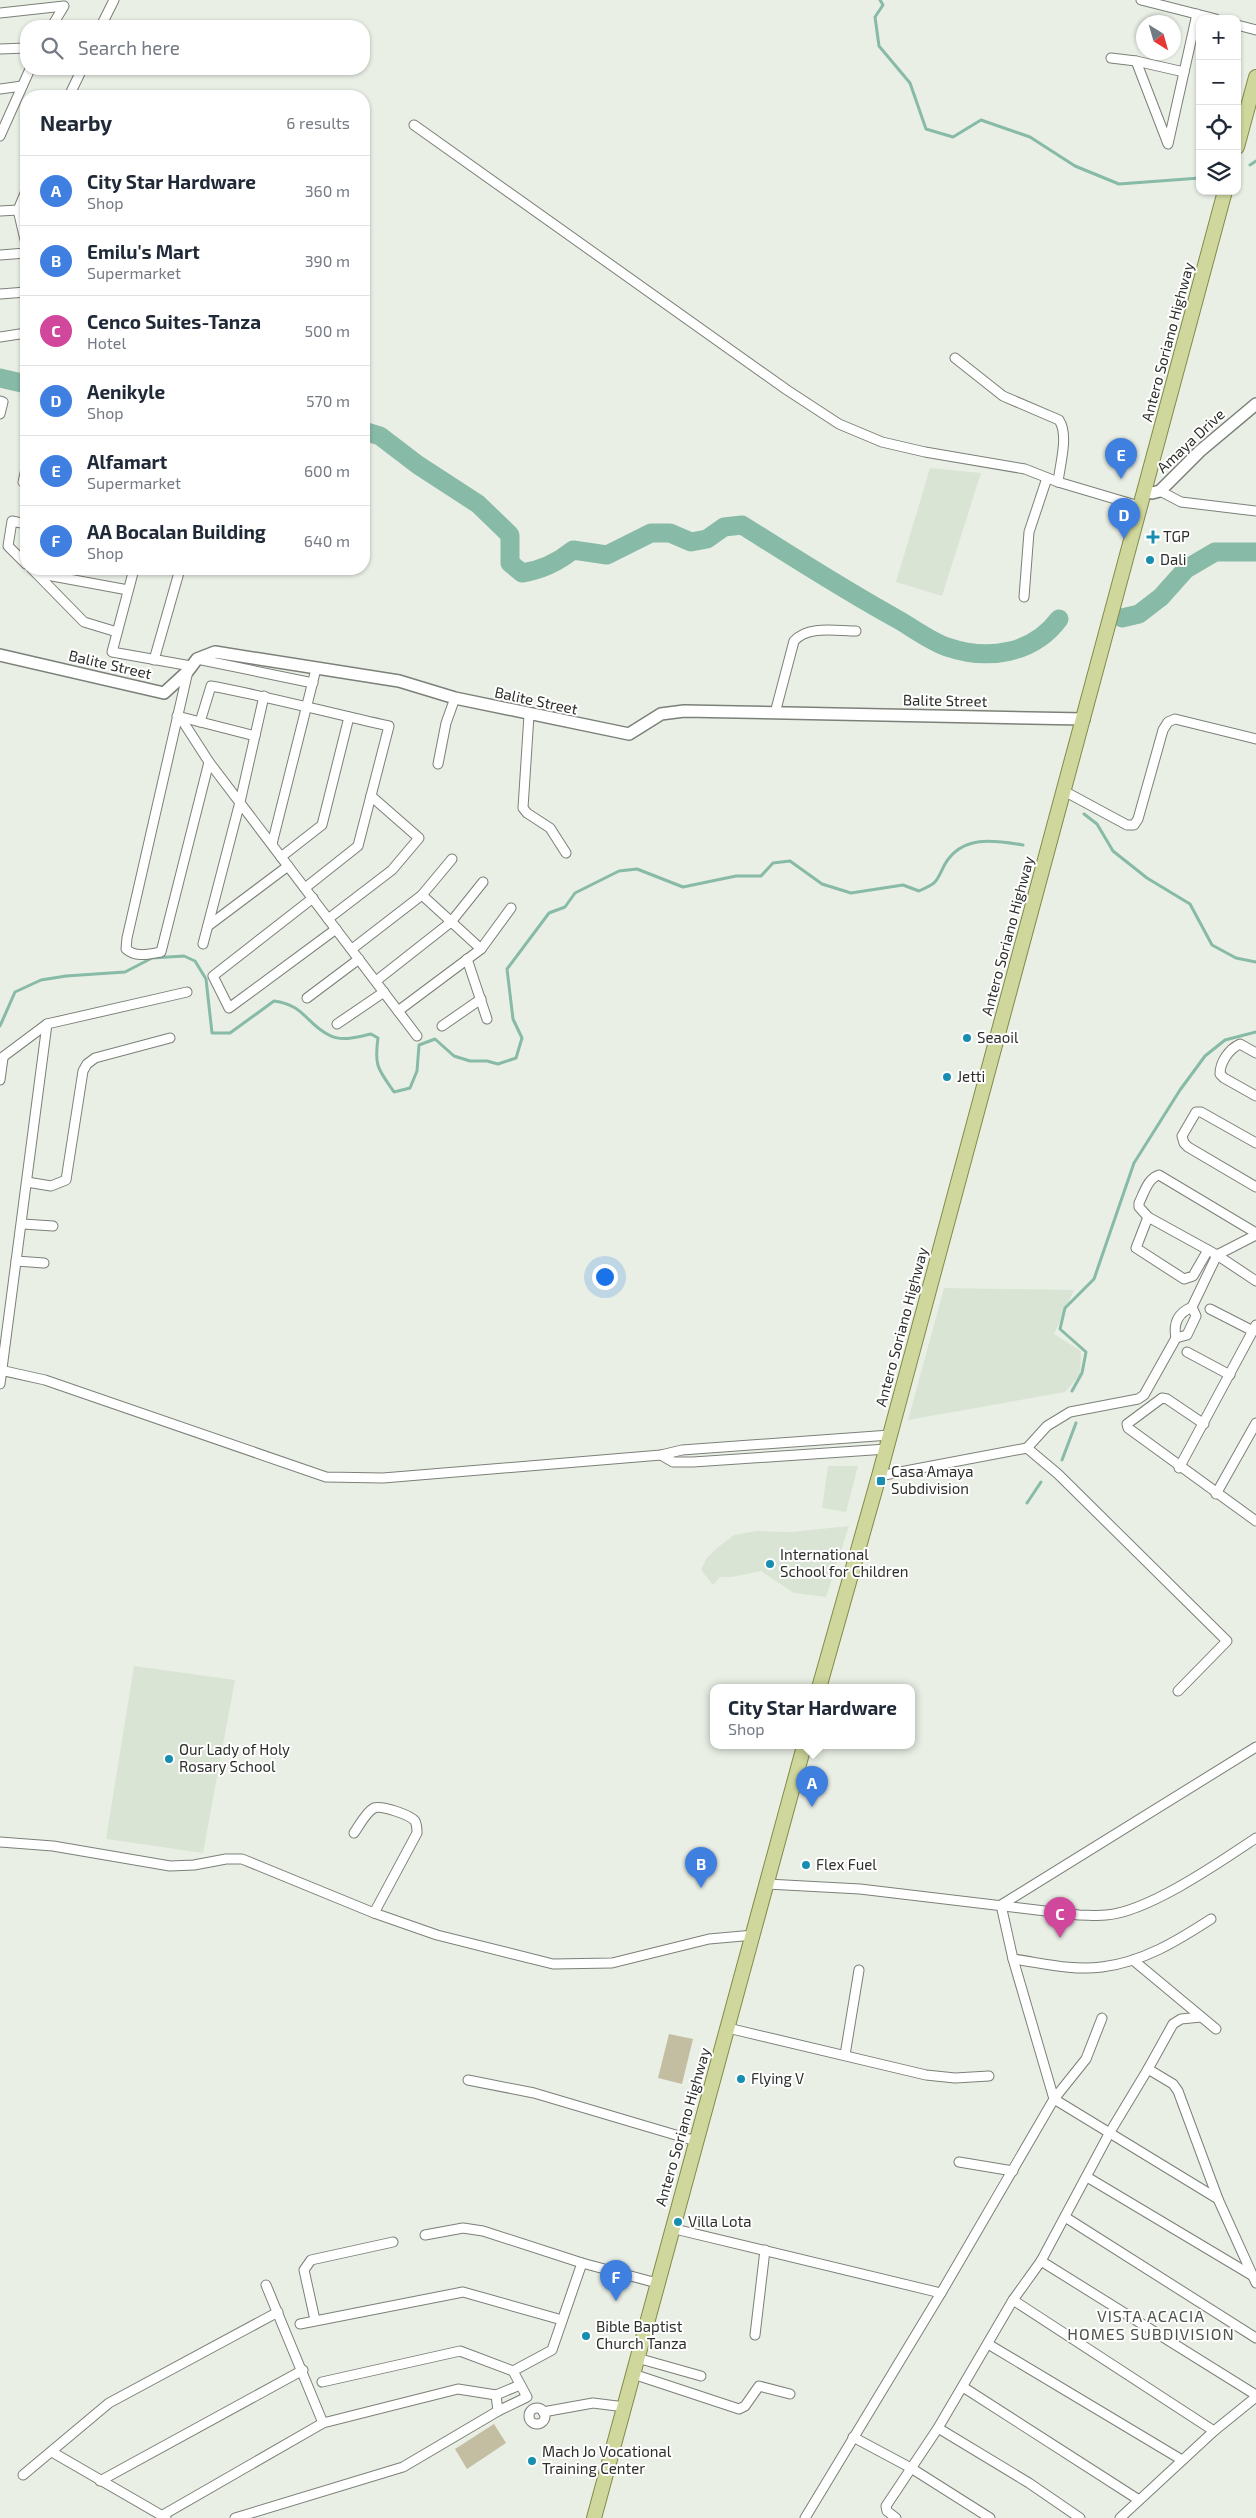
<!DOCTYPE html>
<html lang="en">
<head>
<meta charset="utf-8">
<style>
	body { margin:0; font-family:"Exo 2",sans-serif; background:#f6f6f7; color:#1f2937 }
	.controls { position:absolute; right:15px; top:15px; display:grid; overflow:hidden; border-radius:10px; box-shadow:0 1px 4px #0004 }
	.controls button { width:45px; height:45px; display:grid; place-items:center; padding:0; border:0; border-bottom:1px solid #e0e1e3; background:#fff; color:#1f2937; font:25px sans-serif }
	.compass { position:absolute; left:1136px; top:15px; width:45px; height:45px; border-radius:50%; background:#fff; box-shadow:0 1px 4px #0004; rotate:143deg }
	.you { position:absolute; left:604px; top:1276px; width:18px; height:18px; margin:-12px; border:4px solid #fff; border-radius:50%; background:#1a73e8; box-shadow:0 0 0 8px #1a73e833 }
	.badge { display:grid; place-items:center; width:32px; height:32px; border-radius:50%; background:#178db0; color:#fff; font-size:16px; font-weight:700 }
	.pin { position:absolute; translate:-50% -41px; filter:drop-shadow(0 1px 2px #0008) }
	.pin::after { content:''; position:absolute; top:26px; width:18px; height:15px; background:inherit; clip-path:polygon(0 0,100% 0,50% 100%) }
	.popup { position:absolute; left:710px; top:1684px; width:205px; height:65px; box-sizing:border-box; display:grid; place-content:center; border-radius:10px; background:#fff; filter:drop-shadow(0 1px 4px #0005); font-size:16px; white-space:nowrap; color:#747a83 }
	.popup b { font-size:19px; color:#1f2937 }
	.popup::after { content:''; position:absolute; left:50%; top:100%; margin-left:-10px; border:10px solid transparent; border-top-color:#fff }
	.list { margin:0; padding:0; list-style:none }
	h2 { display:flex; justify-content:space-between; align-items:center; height:65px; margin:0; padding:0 20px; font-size:21px }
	h2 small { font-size:16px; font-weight:400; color:#747a83 }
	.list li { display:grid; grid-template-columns:32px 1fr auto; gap:15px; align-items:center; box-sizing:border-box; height:70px; padding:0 20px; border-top:1px solid #e0e1e3 }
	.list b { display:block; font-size:19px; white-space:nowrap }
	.list p { margin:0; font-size:16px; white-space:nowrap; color:#747a83 }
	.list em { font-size:16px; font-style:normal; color:#747a83 }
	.icon { flex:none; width:28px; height:28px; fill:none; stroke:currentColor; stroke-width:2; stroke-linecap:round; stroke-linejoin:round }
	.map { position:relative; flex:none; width:1256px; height:2518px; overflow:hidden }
	.search { position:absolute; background:#fff; box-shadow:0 1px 4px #0004; left:20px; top:20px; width:350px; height:55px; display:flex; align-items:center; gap:12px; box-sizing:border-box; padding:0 18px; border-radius:20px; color:#747a83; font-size:19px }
	.panel { position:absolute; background:#fff; box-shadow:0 1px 4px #0004; left:20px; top:90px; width:350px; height:485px; border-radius:20px }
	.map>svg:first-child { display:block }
	.built { fill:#dae4d5 }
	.green { fill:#c3bda2 }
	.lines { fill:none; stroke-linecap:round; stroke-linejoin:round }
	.stream { stroke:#87baa7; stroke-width:3 }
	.river { stroke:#87baa7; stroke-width:19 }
	.minor-casing { stroke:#7b8078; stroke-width:11 }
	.tertiary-casing { stroke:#7b8078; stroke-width:14 }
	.primary-casing { stroke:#828b4a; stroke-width:16 }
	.minor { stroke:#fff; stroke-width:9 }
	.tertiary { stroke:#fff; stroke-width:11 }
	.primary { stroke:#d0d79c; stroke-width:14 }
	.poi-dot { fill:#178db0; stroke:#fff; stroke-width:2 }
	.labels { text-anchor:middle; stroke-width:4; stroke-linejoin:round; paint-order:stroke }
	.street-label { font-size:15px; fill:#2d2f2b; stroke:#fff }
	.poi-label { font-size:15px; fill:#2d2f2b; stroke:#fff; text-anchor:start }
	.neighbourhood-label { font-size:16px; letter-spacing:1px; fill:#4e534b; stroke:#fff }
</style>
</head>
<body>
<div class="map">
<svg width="1256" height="2518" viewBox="0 0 1256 2518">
	<rect width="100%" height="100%" fill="#e9efe5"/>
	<g class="built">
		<polygon points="930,468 981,473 942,596 896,582"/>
		<polygon points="944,1288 1074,1290 1054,1334 1081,1351 1080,1375 1065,1392 908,1420"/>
		<polygon points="828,1466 858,1466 846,1512 822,1508"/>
		<polygon points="849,1526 826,1597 794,1593 761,1571 732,1577 720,1577 713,1585 701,1570 706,1559 717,1548 734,1535 757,1531 791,1532"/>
		<polygon points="134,1666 235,1680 203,1853 106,1839"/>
	</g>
	<g class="green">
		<polygon points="669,2034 693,2039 682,2084 658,2078"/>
		<polygon points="494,2424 506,2443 467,2469 455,2449"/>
	</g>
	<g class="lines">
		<g class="stream">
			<polyline points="880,0 883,5 875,17 879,46 910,83 926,129 953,137 981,120 1030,137 1075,166 1119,184 1200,178"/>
			<polyline points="1250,165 1256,161"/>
			<polyline points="1084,814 1097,824 1113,851 1147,878 1190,904 1212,945 1236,958 1256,962"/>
			<path d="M0,1026L15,992L41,980L66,976L125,972L152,958L184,956L195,961L206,979L212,1033H230L274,1001C305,1005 306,1024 329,1035C341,1042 358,1037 371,1034L378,1038C374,1066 378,1069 394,1092L410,1088L417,1071L419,1045L435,1039L454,1056L470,1061H487L498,1064L516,1058L522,1038L513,1019L507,969L549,913L565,907L575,893L619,871L637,869L683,887L736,876H761L773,863L790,861L822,884L851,893L903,885L919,891C939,882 935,883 945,864C962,835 994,840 1023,845"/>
			<polyline points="1072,1391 1082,1373 1086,1352 1060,1329 1065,1308 1094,1279 1134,1163 1180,1090 1205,1056 1225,1040 1256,1032"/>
			<polyline points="1062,1460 1076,1423"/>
			<polyline points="1027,1503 1041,1482"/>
		</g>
		<g class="river">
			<polyline points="0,378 26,384"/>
			<path d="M364,431L380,436L418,465L478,504L510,535V563L522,573C542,570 557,563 573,550L607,555L651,533H670L691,542L707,539L724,527L742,525C793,557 844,590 897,619C913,628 930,641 947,647C988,661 1033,654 1059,619"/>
			<polyline points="1122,618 1139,614 1161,597 1186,569 1215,552 1256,552"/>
		</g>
		<defs>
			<g id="minor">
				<polyline points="1141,0 1216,19"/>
				<polyline points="0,13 64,6 52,26"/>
				<polyline points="1237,25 1256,30"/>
				<polyline points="101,26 114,0"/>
				<polyline points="0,49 26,48"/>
				<polyline points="1111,58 1136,61 1184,72"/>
				<polyline points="1136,61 1168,144 1197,14"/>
				<polyline points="0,89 22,86"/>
				<polyline points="69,96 82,69"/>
				<polyline points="414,125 787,390 839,424 882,442 925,452 1025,469 1058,482 1139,506"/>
				<polyline points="0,136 30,69"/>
				<polyline points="18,210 26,244"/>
				<polyline points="0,211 18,210 26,191"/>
				<polyline points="0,255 26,253"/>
				<polyline points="0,294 26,292"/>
				<polyline points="0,337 26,333"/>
				<path d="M955,358L1003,396L1059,420C1069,435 1060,464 1058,482"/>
				<polyline points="0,401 3,402 0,414"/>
				<polyline points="26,469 23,482 26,483"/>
				<polyline points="1160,491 1181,502 1256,511"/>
				<polyline points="26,524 12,521 8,546 26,564"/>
				<polyline points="32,569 84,622 117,632"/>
				<polyline points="134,569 112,652 191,666"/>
				<polyline points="36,573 128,590"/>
				<polyline points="1024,597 1029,532 1047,478"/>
				<polyline points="197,659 313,683"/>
				<polyline points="154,660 180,569"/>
				<path d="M188,671L127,938L126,949C136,958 149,954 161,952L209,762"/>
				<path d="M775,713L794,641C808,625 837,631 856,631"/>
				<polyline points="529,715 523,808 527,813 550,828 566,853"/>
				<polyline points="177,716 255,736"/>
				<polyline points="180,717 209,762 417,1036"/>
				<path d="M200,722L211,686C271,697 329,713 389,726L358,846L305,888"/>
				<polyline points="438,764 446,723 455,698"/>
				<polyline points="1064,791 1127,825 1134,825 1138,819 1163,730 1168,722 1175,719 1256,739"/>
				<polyline points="272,844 316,669"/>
				<polyline points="281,857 322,825 349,717"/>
				<polyline points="422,895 481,949"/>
				<polyline points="313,898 213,976 229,1008 336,929"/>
				<polyline points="328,919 392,870 419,838 371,796"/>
				<polyline points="208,926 288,866"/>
				<polyline points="203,944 240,802 264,696"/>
				<polyline points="352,949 422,895 452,859"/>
				<polyline points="467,959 487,1019"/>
				<polyline points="376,981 451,922 483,882"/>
				<polyline points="307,998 359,959"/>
				<polyline points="398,1011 481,949 511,908"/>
				<polyline points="337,1024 384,992"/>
				<polyline points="442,1026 481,999"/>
				<path d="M1256,1053L1240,1044C1229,1049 1220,1062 1220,1074L1224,1078L1256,1096"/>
				<polyline points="0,1059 47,1024 187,992"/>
				<polyline points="0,1080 3,1058"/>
				<polyline points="1256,1143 1201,1112 1196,1112 1182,1136 1184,1143 1188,1147 1256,1187"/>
				<polyline points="27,1182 51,1186 66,1180 83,1071 87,1064 95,1058 170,1038"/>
				<polyline points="1148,1217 1136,1248 1184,1279 1193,1276 1208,1250"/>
				<polyline points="23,1224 53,1226"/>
				<path d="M1256,1233L1159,1175C1148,1178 1144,1193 1139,1203V1207L1148,1217L1217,1255L1256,1281"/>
				<polyline points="16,1261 44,1263"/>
				<polyline points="1210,1309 1253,1331"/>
				<path d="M1176,1338C1173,1323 1178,1313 1192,1307"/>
				<polyline points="1187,1352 1230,1375"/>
				<polyline points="0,1370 45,1380 326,1477 383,1478 661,1455 682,1450 890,1435"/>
				<polyline points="0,1384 47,1024"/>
				<polyline points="1204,1424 1167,1399 1162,1398 1127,1424 1128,1428 1256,1521"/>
				<polyline points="1027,1448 1047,1426 1070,1412 1138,1399 1144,1395 1176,1338 1187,1335 1196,1316 1192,1307 1217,1255 1256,1235"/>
				<polyline points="661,1455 673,1462 693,1462 887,1449"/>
				<polyline points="1179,1468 1256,1325"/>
				<polyline points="879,1476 1027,1448 1058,1474 1227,1641 1178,1691"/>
				<polyline points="1216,1494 1256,1423"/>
				<path d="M354,1833C359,1826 366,1812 374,1808C382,1805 410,1815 415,1821C417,1825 417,1829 417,1833L374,1913"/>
				<polyline points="0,1842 53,1846 170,1866 194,1865 226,1859 242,1859 374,1913 437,1935 553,1964 612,1963 709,1939 754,1935"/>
				<path d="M767,1884L860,1889L1079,1915C1088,1915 1097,1916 1106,1915C1148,1912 1220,1862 1256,1838"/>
				<path d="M1013,1959C1042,1963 1073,1971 1102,1967C1143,1962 1177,1941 1211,1919"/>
				<polyline points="1133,1960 1216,2029"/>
				<polyline points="728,2028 926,2075 955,2078 989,2076"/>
				<polyline points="845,2055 859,1970"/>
				<polyline points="1148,2069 1173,2024 1181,2019 1201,2017"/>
				<polyline points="468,2080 534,2093 696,2141"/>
				<polyline points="1054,2099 1013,1959 1001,1905 1256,1747"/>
				<polyline points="1054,2099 1086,2059 1102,2018"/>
				<polyline points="959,2162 1013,2171"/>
				<polyline points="1087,2177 1253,2276"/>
				<polyline points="1065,2217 1256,2338"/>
				<polyline points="671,2228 941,2293"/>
				<polyline points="425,2235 463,2228 483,2231 582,2263 657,2283"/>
				<polyline points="1041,2261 1256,2395"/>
				<polyline points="266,2285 323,2423"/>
				<polyline points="1013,2300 1214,2431"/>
				<polyline points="315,2320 304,2270 311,2260 393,2242"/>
				<polyline points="300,2324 463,2292 562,2320"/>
				<polyline points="755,2335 765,2250"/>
				<polyline points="988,2344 1182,2460"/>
				<polyline points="637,2358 701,2376"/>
				<polyline points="633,2374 739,2409 745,2406 759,2386 790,2394"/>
				<polyline points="322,2382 460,2351 513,2371"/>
				<polyline points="963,2387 1139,2500"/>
				<circle cx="537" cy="2416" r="8"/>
				<polyline points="498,2411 496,2395 520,2385"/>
				<polyline points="543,2412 593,2403 625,2407"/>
				<polyline points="938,2428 1029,2483 1080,2518"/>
				<polyline points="853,2437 911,2468 990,2518"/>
				<polyline points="52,2452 166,2518"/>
				<polyline points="23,2475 109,2403 278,2312"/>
				<polyline points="100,2481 303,2370"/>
				<polyline points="163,2515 323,2423 458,2389 496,2395"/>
				<polyline points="235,2518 403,2467 498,2411 527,2397 513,2371 552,2350 582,2263"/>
				<polyline points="805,2518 941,2293 1054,2099 1218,2199 1256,2283"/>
				<polyline points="896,2518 887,2511 886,2506 938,2428 1013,2300 1041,2261 1110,2132 1148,2069 1173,2084 1178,2091 1218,2199"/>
				<polyline points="1120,2518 1214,2431 1256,2397"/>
			</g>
			<g id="tertiary">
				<polyline points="1145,490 1152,493 1160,491 1200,451 1256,404"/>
				<polyline points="0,655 164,693 188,671 197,659 215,652 399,681 455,698 629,734 661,714 684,711 1084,719"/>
			</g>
			<g id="primary">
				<polyline points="1237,147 1256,77"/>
				<polyline points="819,1688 879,1476 1225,191"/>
				<polyline points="594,2518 804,1746"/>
			</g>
		</defs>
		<use href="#minor" class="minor-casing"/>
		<use href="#tertiary" class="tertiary-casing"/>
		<use href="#primary" class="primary-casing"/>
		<use href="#minor" class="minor"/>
		<use href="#tertiary" class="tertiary"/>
		<use href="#primary" class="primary"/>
	</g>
	<g class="poi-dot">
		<path d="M1150.5 529.5h5v5h5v5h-5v5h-5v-5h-5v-5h5z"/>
		<circle cx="1150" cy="560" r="5"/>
		<circle cx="967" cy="1038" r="5"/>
		<circle cx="947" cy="1077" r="5"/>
		<rect x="876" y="1476" width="10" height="10" rx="2.5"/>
		<circle cx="770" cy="1564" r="5"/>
		<circle cx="169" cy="1759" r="5"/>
		<circle cx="806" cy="1865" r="5"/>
		<circle cx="741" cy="2079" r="5"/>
		<circle cx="678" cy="2222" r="5"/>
		<circle cx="586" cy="2336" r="5"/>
		<circle cx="532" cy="2461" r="5"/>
	</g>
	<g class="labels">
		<g class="street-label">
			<text transform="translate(1168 342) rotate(-75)" y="5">Antero Soriano Highway</text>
			<text transform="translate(1191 441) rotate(-43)" y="5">Amaya Drive</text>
			<text transform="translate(110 665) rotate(13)" y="5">Balite Street</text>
			<text transform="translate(536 701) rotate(12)" y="5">Balite Street</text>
			<text transform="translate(945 701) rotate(1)" y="5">Balite Street</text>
			<text transform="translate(1008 936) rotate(-75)" y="5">Antero Soriano Highway</text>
			<text transform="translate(902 1327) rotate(-75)" y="5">Antero Soriano Highway</text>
			<text transform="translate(683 2127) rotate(-74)" y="5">Antero Soriano Highway</text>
		</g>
		<g class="poi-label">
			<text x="1163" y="542">TGP</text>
			<text x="1160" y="565">Dali</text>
			<text x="977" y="1043">Seaoil</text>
			<text x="957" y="1082">Jetti</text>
			<text x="891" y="1477">Casa Amaya<tspan x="891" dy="17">Subdivision</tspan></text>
			<text x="780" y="1560">International<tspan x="780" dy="17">School for Children</tspan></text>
			<text x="179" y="1755">Our Lady of Holy<tspan x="179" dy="17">Rosary School</tspan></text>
			<text x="816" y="1870">Flex Fuel</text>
			<text x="751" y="2084">Flying V</text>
			<text x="688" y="2227">Villa Lota</text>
			<text x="596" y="2332">Bible Baptist<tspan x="596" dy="17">Church Tanza</tspan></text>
			<text x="542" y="2457">Mach Jo Vocational<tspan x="542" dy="17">Training Center</tspan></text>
		</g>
		<g class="neighbourhood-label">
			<text x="1151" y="2322">VISTA ACACIA<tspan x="1151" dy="18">HOMES SUBDIVISION</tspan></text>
		</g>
	</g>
</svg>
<div class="controls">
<button>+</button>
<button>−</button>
<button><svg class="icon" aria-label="locate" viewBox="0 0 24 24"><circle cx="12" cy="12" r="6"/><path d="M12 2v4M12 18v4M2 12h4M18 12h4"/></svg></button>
<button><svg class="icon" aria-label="layers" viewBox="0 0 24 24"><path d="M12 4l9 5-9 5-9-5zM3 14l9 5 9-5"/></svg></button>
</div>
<svg class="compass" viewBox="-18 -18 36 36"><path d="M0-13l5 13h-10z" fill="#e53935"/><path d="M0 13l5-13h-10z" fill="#747a83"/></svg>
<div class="you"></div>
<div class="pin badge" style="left:812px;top:1807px;background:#3f7fe0">A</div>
<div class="popup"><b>City Star Hardware</b>Shop</div>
<div class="pin badge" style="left:701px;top:1888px;background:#3f7fe0">B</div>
<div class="pin badge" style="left:1060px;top:1938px;background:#d1479c">C</div>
<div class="pin badge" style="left:1124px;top:539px;background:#3f7fe0">D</div>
<div class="pin badge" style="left:1121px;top:479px;background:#3f7fe0">E</div>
<div class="pin badge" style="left:616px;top:2301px;background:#3f7fe0">F</div>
<div class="search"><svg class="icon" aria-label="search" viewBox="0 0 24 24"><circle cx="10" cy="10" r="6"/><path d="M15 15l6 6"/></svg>Search here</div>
<section class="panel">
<h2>Nearby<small>6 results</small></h2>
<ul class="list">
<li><span class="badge" style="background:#3f7fe0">A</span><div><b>City Star Hardware</b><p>Shop</p></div><em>360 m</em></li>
<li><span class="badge" style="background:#3f7fe0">B</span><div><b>Emilu's Mart</b><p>Supermarket</p></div><em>390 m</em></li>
<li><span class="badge" style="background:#d1479c">C</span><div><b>Cenco Suites-Tanza</b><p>Hotel</p></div><em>500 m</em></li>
<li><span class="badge" style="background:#3f7fe0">D</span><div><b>Aenikyle</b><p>Shop</p></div><em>570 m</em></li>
<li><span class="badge" style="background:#3f7fe0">E</span><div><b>Alfamart</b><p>Supermarket</p></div><em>600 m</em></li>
<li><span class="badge" style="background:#3f7fe0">F</span><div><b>AA Bocalan Building</b><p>Shop</p></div><em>640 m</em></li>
</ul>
</section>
</div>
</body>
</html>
